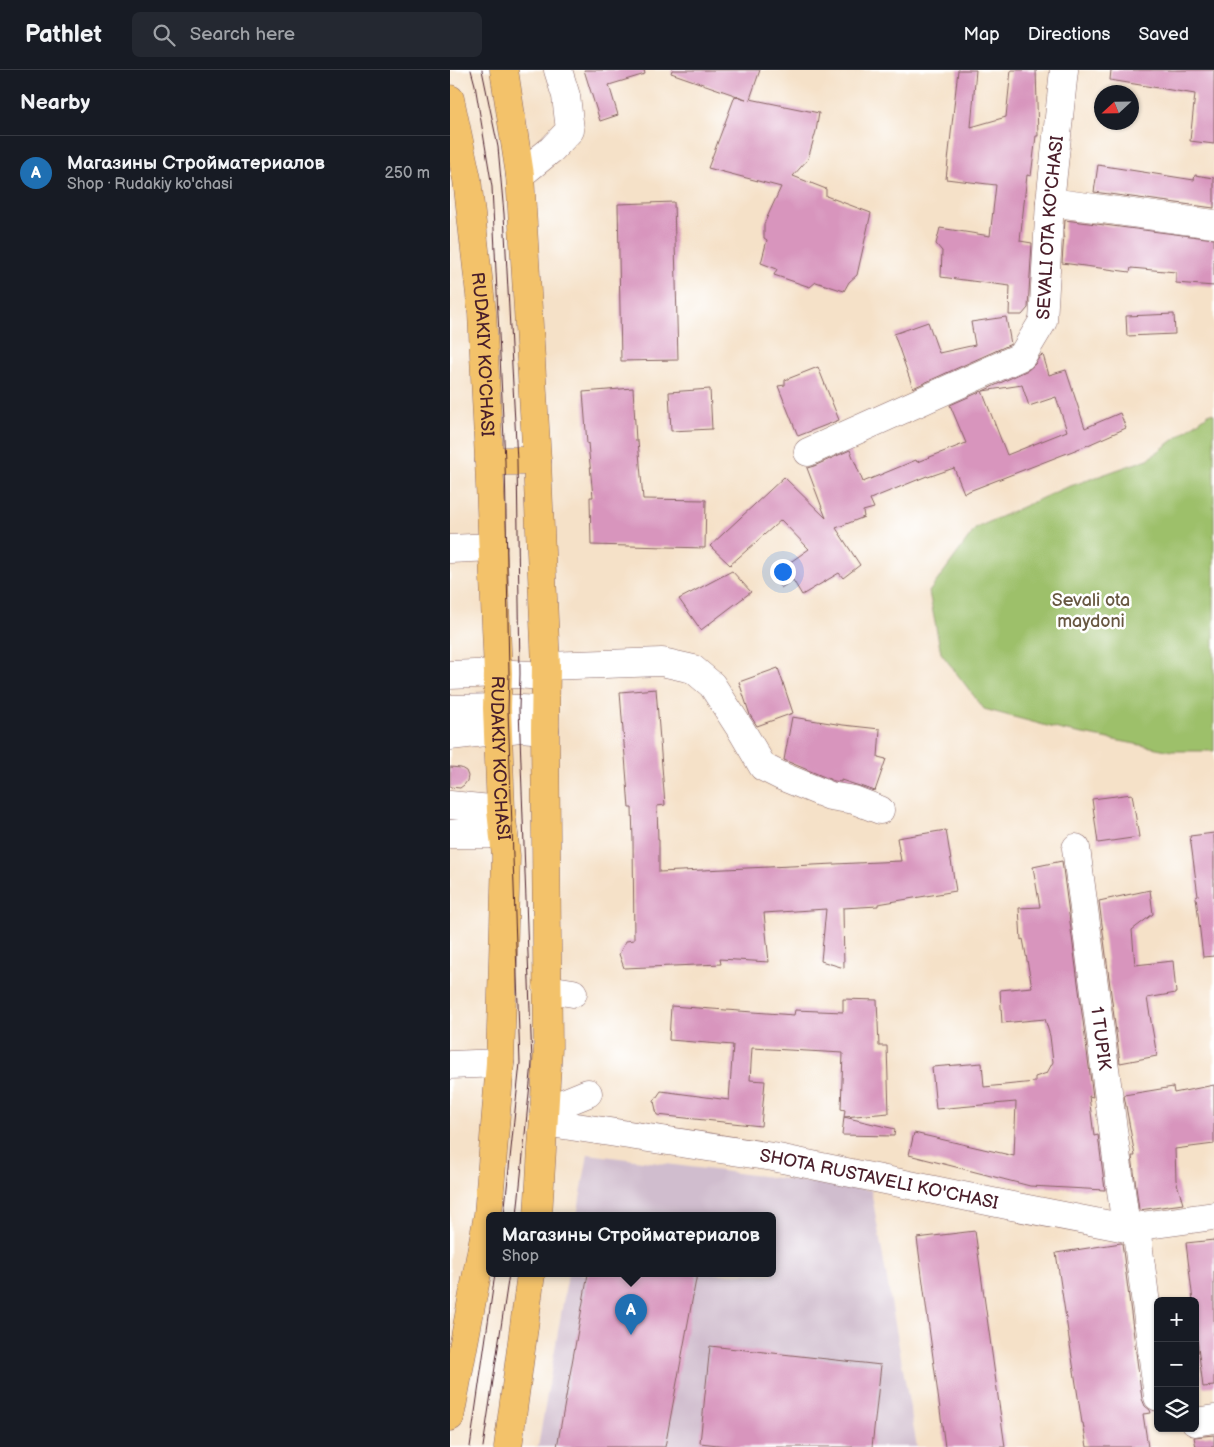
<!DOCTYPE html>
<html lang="en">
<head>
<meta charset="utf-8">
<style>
	body { margin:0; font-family:"Balsamiq Sans",sans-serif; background:#242831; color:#f1f3f6 }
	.controls { position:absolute; right:15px; bottom:15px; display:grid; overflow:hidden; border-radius:8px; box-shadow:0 1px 4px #0004 }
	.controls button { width:45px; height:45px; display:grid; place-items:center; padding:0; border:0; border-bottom:1px solid #363941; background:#171b24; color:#f1f3f6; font:25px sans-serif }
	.compass { position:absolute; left:644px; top:15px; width:45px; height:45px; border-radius:50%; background:#171b24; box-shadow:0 1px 4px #0004; rotate:248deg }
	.you { position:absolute; left:332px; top:501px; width:18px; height:18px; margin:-12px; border:4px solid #fff; border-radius:50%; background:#1a73e8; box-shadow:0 0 0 8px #1a73e833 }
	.badge { display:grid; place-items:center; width:32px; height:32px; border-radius:50%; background:#1f6fb2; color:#fff; font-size:16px; font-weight:700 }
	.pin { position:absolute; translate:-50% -41px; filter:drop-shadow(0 1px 2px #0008) }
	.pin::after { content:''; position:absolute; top:26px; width:18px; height:15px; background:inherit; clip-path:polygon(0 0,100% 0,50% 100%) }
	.popup { position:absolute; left:36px; top:1142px; width:290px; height:65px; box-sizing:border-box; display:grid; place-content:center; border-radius:8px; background:#171b24; filter:drop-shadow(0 1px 4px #0005); font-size:16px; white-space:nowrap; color:#9ea1a6 }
	.popup b { font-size:19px; color:#f1f3f6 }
	.popup::after { content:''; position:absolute; left:50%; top:100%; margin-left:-10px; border:10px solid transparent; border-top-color:#171b24 }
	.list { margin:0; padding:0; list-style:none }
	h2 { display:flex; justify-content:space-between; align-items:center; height:65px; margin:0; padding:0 20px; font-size:21px }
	h2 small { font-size:16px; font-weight:400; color:#9ea1a6 }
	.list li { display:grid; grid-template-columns:32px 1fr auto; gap:15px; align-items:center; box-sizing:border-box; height:75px; padding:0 20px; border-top:1px solid #363941 }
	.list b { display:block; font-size:19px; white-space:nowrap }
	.list p { margin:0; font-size:16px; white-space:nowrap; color:#9ea1a6 }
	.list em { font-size:16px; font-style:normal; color:#9ea1a6 }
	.icon { flex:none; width:28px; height:28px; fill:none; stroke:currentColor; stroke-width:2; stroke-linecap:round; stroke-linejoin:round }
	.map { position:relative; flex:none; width:764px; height:1377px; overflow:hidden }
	header { display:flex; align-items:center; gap:30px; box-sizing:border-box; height:70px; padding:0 25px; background:#171b24; border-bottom:1px solid #363941 }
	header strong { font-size:24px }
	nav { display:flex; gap:28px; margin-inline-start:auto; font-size:18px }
	.search { width:350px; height:45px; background:#242831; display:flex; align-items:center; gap:12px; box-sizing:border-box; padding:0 18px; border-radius:8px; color:#9ea1a6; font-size:19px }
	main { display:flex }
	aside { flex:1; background:#171b24 }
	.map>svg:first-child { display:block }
	.industrial { fill:#d0bdce }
	.green { fill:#9dc06a; stroke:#74704a }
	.building { fill:#d895bd }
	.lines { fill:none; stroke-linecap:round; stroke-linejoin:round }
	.minor-casing { stroke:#866362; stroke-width:29 }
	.major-casing { stroke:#866362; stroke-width:29 }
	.minor { stroke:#fff; stroke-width:28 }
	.major { stroke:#f3c26a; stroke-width:28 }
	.tram { stroke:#4a1f2b; stroke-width:1 }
	.labels { text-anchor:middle; stroke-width:5; stroke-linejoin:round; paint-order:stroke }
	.street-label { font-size:18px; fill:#4a1f2b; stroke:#fff }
	.park-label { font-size:18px; fill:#675741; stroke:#fff }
</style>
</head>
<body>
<header>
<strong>Pathlet</strong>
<div class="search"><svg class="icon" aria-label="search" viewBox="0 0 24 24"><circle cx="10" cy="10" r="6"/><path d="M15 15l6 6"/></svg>Search here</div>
<nav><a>Map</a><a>Directions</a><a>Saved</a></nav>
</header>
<main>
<aside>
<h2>Nearby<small></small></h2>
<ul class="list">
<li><span class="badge">A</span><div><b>Магазины Стройматериалов</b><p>Shop · Rudakiy ko'chasi</p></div><em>250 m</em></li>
</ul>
</aside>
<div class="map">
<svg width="764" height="1377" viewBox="0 0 764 1377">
	<rect width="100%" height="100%" fill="#fff"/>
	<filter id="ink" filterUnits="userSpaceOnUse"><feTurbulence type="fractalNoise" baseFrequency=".02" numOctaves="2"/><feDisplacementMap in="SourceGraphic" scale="10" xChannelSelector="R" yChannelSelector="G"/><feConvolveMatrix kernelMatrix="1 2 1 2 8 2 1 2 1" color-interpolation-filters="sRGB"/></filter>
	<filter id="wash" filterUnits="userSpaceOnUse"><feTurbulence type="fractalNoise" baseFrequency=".0096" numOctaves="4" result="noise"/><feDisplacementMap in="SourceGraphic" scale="20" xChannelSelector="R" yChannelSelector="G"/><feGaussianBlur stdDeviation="1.12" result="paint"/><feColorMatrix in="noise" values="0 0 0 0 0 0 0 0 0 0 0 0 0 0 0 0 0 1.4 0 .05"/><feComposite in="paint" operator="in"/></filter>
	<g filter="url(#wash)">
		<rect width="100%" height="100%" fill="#f5e1c8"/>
		<polygon class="industrial" points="138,1084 421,1120 467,1377 88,1377 118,1204 322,1204 322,1146 127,1146"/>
		<polygon class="green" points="760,343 764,344 764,681 722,681 612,660 534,639 491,583 479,522 526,458 612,419 698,389"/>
		<g id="blocks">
			<g class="building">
				<polygon points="134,0 194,0 195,4 159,15 168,45 150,51"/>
				<polygon points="222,0 310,0 300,29 369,43 366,61 358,89 343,106 376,119 376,126 421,143 407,205 399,212 394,221 366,212 360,217 324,205 327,199 311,193 317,170 314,168 314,154 331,117 258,98 285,26 296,29 221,3"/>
				<polygon points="508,0 526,0 521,57 556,47 561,0 586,0 588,66 586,66 581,106 577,105 570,171 582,173 578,238 572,245 559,245 560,216 491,207 492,181 486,174 490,158 540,166 546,115 496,109"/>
				<polygon points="661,0 764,0 764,74 740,71 745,24 660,10"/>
				<polygon points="648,95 744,110 745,105 764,108 764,138 644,122"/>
				<polygon points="224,132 228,290 171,291 168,134"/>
				<polygon points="615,150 764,169 764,216 726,213 726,202 681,198 680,202 612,193"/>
				<polygon points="724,244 725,264 677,266 676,246"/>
				<polygon points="556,247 561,274 463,318 444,264 478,252 489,283 525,275 521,252"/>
				<polygon points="593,285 599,305 616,300 635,358 670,343 676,358 638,375 514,423 504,398 478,407 477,406 420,429 424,438 413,441 414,447 386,458 410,495 393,508 389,503 352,525 343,510 331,518 322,505 359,479 331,450 280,495 260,476 334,407 376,448 357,398 364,396 400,380 413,412 466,390 467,392 516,373 500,335 532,321 557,385 617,361 606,327 579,336 572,315 533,321 578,300 585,294 590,286"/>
				<polygon points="368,297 389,350 348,366 328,316 335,315 335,310"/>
				<polygon points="183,318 186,371 188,371 193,429 256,430 255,478 141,475 140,427 143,427 138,373 137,374 133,322"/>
				<polygon points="260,319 262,359 221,361 219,322"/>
				<polygon points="282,501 301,522 251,560 229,529"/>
				<polygon points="328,598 343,643 307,656 300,645 289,612"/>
				<polygon points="206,619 215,735 207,736 208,770 209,770 209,802 451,791 447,768 496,760 506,821 428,834 428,836 393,838 394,898 371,891 376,839 314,843 319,892 270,889 271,894 174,898 169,884 176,871 184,870 183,770 182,738 179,738 170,622"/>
				<polygon points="342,647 393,655 430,659 428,687 436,689 425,721 391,710 391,712 384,711 334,690"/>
				<polygon points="0,697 11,698 16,701 18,706 17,711 14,715 10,718 0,717"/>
				<polygon points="682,724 689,767 648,773 642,729"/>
				<polygon points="764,763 764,886 753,887 746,827 748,826 740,766"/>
				<polygon points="612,791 643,1027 639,1026 644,1066 648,1065 655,1120 580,1116 459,1085 464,1063 564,1086 566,1032 486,1039 482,997 532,993 534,1017 585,1012 585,1007 597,1003 603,992 600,966 595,949 552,953 550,920 582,917 573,869 571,870 569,838 590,837 583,797"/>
				<polygon points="700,820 703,844 682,860 685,895 723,891 726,923 697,928 707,986 670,993 649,831"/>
				<polygon points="393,929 427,930 429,976 437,976 439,1043 394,1047 395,1040 391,1039 393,983 302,978 300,1010 315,1011 311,1056 207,1045 204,1031 211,1021 279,1030 283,975 219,970 221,936 344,945 345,940 393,942"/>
				<polygon points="764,1015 764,1074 725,1079 726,1110 733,1134 689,1140 682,1086 685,1086 674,1025 723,1017 724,1023"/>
				<polygon points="394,1047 445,1059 444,1066 392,1065"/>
				<polygon points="525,1161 555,1377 495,1377 467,1168"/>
				<polygon points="764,1170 764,1316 753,1317 745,1252 745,1231 743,1231 736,1173"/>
				<polygon points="671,1173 672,1173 692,1329 695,1336 700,1340 701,1343 693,1344 698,1377 637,1377 633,1353 632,1353 606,1183"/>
				<polygon points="138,1204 247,1204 215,1377 107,1377"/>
				<polygon points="260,1276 431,1295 422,1377 286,1377 250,1373"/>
				<polygon points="764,1365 764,1377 746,1377 744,1367"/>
			</g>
		</g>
	</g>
	<g filter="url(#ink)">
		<use href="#blocks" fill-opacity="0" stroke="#866362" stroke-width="1"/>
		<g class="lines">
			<defs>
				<g id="minor">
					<polyline points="70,105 102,79 120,60 116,26 108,0"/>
					<polyline points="600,132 764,154"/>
					<path id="s1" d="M358,382L572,286L593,251L600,132L614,0"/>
					<polyline points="0,479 43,477"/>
					<polyline points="96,596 212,592 243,599 262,615 293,663 313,697 331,706 380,726 404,730 430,740"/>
					<polyline points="0,605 48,603 95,606"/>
					<polyline points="0,639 47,638 95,640"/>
					<polyline points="0,666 70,658 95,660"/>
					<polyline points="0,735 51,740"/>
					<polyline points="0,764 54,764"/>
					<path id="s2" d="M626,778L676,1158"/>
					<polyline points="97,919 123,923"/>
					<polyline points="0,995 50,993"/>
					<polyline points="94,1041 138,1023"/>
					<path id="s3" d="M94,1052L323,1087L562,1136L676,1158L764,1146"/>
					<polyline points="686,1157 708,1327"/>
					<polyline points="745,1352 764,1349"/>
				</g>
				<g id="major">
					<polyline points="54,0 70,105 87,391 96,596 95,660 98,978 88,1146"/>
					<path id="s4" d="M0,29L17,109L32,242L39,391L48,603L47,638L51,740L56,786L50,993L38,1145L0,1347"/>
					<polyline points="39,391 87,391"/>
					<polyline points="58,1377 81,1204"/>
				</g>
			</defs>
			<use href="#minor" class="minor-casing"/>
			<use href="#major" class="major-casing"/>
			<use href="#minor" class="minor"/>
			<use href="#major" class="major"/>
			<g class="tram">
				<polyline points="21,0 25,15 42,117 55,391 59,603 58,639 70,993 54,1146"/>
				<polyline points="32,0 48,77 54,144 67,391 70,604 69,639 82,993 67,1146"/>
				<polyline points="20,1377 45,1204"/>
				<polyline points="33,1377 59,1204"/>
			</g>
		</g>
	</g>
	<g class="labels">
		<g class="street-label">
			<text dy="6" stroke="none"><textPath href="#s1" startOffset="369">SEVALI OTA KO'CHASI</textPath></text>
			<text dy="6" stroke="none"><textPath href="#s4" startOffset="258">RUDAKIY KO'CHASI</textPath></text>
			<text dy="6" stroke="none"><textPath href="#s4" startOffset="662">RUDAKIY KO'CHASI</textPath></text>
			<text dy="6" stroke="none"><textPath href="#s2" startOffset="192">1 TUPIK</textPath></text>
			<text dy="6" stroke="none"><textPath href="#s3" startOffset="340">SHOTA RUSTAVELI KO'CHASI</textPath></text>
		</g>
		<g class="park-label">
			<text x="641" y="536">Sevali ota<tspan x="641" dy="21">maydoni</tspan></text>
		</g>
	</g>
</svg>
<div class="controls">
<button>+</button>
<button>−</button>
<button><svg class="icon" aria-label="layers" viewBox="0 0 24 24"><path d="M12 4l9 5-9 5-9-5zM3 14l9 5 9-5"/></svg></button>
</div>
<svg class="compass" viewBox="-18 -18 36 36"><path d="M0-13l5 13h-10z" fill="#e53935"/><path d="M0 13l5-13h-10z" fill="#9ea1a6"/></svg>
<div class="you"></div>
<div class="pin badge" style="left:181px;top:1265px">A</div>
<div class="popup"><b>Магазины Стройматериалов</b>Shop</div>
</div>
</main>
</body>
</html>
